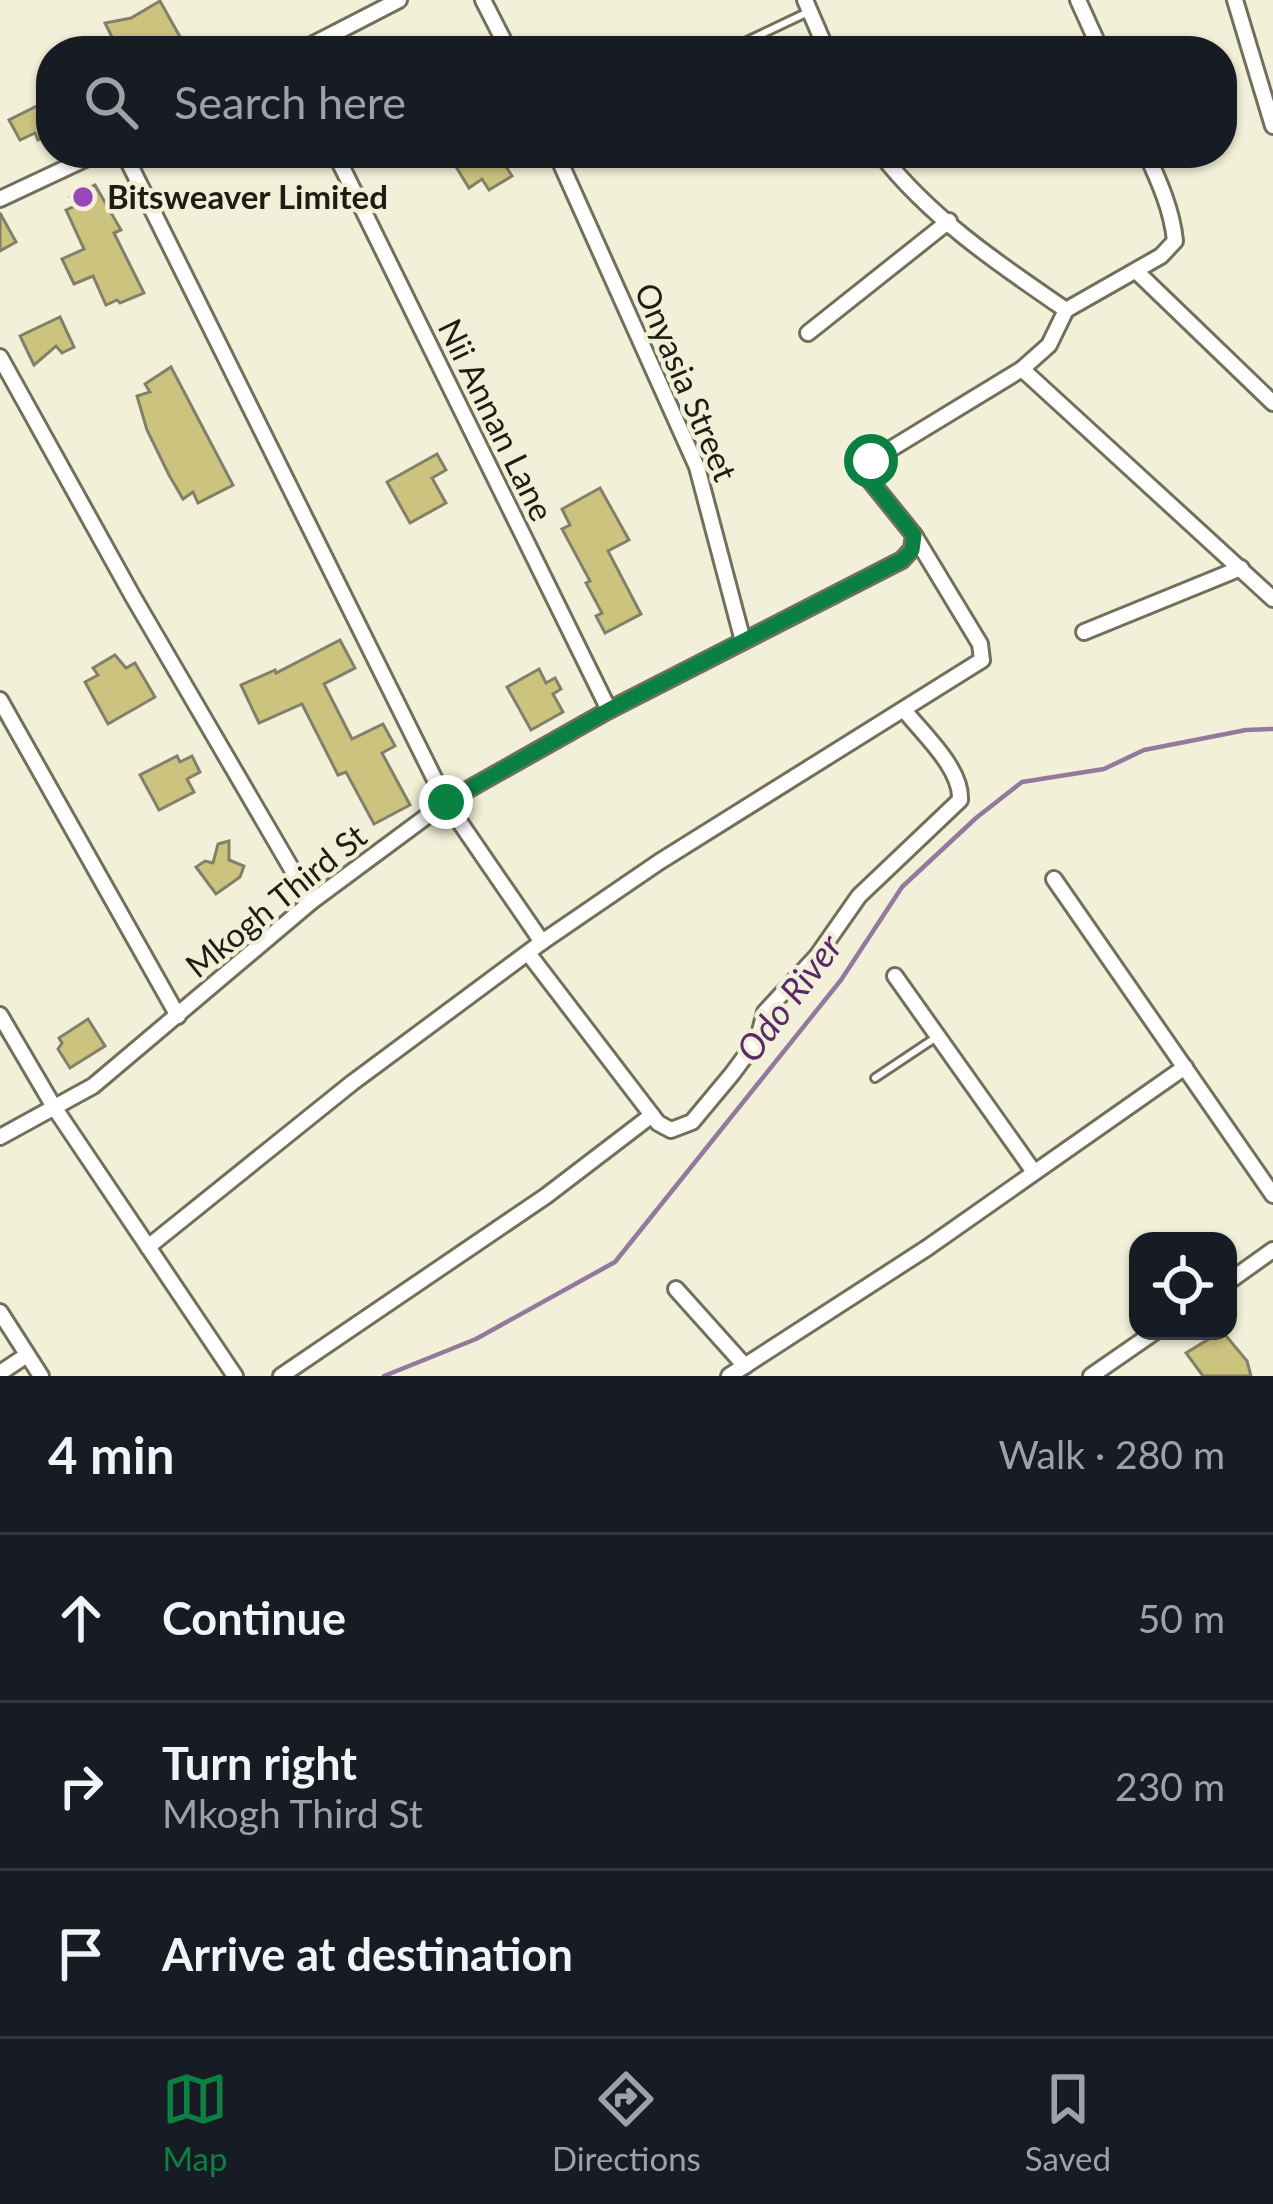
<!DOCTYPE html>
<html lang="en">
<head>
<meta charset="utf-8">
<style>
	body { margin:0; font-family:Lato,sans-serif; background:#20242c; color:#f1f3f6 }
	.controls { position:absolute; right:36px; bottom:36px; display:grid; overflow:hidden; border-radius:24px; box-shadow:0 3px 9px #0004 }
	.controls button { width:108px; height:108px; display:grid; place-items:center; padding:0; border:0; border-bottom:3px solid #363941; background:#171b24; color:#f1f3f6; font:60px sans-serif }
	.stop { position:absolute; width:36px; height:36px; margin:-27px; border:9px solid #0b8043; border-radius:50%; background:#fff }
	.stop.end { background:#0b8043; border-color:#fff; box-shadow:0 3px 12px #0008 }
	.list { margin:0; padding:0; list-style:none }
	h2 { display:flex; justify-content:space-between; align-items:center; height:156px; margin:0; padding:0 48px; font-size:51px }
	h2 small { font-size:39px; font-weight:400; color:#9ea1a6 }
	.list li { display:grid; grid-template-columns:78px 1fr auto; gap:36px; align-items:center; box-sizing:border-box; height:168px; padding:0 48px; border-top:3px solid #363941 }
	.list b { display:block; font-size:45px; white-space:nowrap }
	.list p { margin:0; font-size:39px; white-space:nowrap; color:#9ea1a6 }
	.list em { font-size:39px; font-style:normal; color:#9ea1a6 }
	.icon { flex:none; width:66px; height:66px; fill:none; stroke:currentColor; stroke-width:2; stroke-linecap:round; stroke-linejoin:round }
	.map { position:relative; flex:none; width:1273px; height:1376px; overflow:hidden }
	.search { position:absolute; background:#171b24; box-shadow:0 3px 9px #0004; left:36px; right:36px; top:36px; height:132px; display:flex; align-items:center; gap:30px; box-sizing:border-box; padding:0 42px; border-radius:48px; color:#9ea1a6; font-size:45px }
	.sheet { height:660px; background:#171b24 }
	nav { display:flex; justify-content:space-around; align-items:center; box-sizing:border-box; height:168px; border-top:3px solid #363941; background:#171b24; font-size:33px; color:#9ea1a6 }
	nav a { display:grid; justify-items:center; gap:6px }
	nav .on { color:#0b8043 }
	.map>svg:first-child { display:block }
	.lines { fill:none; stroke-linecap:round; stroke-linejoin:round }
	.stream { stroke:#94799e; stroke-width:4.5 }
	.building { fill:#ccc37e; stroke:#82806a; stroke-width:3 }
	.lane-casing { stroke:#72705b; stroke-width:12 }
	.street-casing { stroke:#72705b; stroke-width:20 }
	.lane { stroke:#fff; stroke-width:6 }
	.street { stroke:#fff; stroke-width:14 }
	.route { stroke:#0b8043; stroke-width:15 }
	.poi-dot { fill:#9848b8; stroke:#f2f0d8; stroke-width:4.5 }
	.labels { text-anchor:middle; stroke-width:9; stroke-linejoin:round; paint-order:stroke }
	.poi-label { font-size:33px; font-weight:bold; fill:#1e1d14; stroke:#f2f0d8; text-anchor:start }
	.street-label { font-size:33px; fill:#1e1d14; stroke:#f2f0d8 }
	.water-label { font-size:36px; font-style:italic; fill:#58286b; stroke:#f2f0d8 }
</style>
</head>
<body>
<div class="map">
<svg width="1273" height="1376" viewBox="0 0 1273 1376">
	<rect width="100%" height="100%" fill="#f2f0d8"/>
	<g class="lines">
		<polyline class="stream" points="384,1376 476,1339 615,1262 841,980 902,887 976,818 1022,782 1104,769 1144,750 1246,730 1273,729"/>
	</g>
	<g class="building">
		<polygon points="160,1 188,51 119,51 105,23 131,18"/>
		<polygon points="51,99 51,134 38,140 35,133 20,140 9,120"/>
		<polygon points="467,153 525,153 505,165 512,176 489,190 482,179 469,188 453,162"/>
		<polygon points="95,185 121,230 114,233 144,293 120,303 117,300 106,305 93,276 74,284 62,259 84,249 66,210 75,206 70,197"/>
		<polygon points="0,213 16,242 0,251"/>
		<polygon points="60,317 74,347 62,353 56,346 34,365 20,336"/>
		<polygon points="171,367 233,485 198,503 193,492 183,499 169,475 147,430 137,396 150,392 145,384"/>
		<polygon points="437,454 446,470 432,478 446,503 410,523 387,482"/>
		<polygon points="600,488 629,540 608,551 641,614 605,633 596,616 602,613 586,583 590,581 562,529 570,525 562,509"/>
		<polygon points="340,640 355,668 324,684 352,739 383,724 395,746 382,753 410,805 374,824 346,772 338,775 302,704 259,723 241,685 275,670 276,673"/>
		<polygon points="115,655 126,668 135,663 155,697 108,724 85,682 98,675 93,668"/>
		<polygon points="539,669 546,683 555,678 561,689 553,694 563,712 531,730 507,687"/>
		<polygon points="177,756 180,762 192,756 200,772 187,779 194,792 159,810 140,775"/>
		<polygon points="229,841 229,860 244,866 240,877 216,894 196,867 205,861 213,863 218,844"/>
		<polygon points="88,1019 105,1046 70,1068 58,1049 62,1043 59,1038"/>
		<polygon points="1222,1331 1247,1361 1251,1376 1203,1376 1186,1353"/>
	</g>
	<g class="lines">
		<defs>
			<g id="lane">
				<polyline points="726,51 806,13"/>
				<polyline points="875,1078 935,1038"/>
			</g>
			<g id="street">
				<polyline points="483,0 509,51"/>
				<polyline points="805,0 827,51"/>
				<polyline points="1078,0 1101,51"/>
				<polyline points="1235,0 1273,126"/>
				<polyline points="300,51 399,0"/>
				<polyline points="124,153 446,802 542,942"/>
				<polyline points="335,153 609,710"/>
				<polyline points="556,153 697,467 743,641"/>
				<path d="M880,153C929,217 1000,265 1066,310"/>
				<polyline points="0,199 98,153"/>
				<polyline points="1136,271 1273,403"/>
				<polyline points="808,333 949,221"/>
				<polyline points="0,357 132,595 311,902"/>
				<polyline points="1022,369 1273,599"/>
				<polyline points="1084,632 1241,568"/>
				<polyline points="0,700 178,1016"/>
				<polyline points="1054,879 1273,1195"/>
				<path d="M528,953L658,1123L671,1130L692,1122L732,1074L758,1039L765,1012L817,956L859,896L960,800C962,769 924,735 905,711"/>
				<polyline points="895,976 1034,1172"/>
				<polyline points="0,1015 54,1107 235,1376"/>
				<path d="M0,1137L93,1086L311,902L446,802L609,710L902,560L912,549L914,535L868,478L866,469L871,461L1022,369L1049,345L1066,310L1161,256L1175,241C1172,210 1159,181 1146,153"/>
				<polyline points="148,1247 352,1083 542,942 659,862 982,660 980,644 914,535"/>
				<polyline points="1228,1282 1273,1250"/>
				<polyline points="676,1289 745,1366"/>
				<polyline points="0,1312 41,1376"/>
				<polyline points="0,1373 27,1355"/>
				<polyline points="281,1376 546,1196 652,1115"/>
				<polyline points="729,1376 927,1248 1185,1067"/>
				<polyline points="1091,1376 1156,1331"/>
			</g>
		</defs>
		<use href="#lane" class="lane-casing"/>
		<use href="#street" class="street-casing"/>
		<use href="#lane" class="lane"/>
		<use href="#street" class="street"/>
	</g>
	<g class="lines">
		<polyline class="route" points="446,802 609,710 902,560 912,550 914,535 868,478 866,469 871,461"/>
	</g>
	<circle class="poi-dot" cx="83" cy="197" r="12"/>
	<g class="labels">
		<g class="poi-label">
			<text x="107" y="209">Bitsweaver Limited</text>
		</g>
		<g class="street-label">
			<text transform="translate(686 382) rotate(67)" y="12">Onyasia Street</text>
			<text transform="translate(496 420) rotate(64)" y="12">Nii Annan Lane</text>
			<text transform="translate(276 901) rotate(-39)" y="12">Mkogh Third St</text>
		</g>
		<g class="water-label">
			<text transform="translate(789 998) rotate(-53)" y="13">Odo River</text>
		</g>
	</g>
</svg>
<div class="controls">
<button><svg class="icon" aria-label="locate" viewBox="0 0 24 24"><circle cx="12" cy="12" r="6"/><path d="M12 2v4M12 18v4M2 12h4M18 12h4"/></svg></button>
</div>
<div class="stop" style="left:871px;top:461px"></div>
<div class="stop end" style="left:446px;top:802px"></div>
<div class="search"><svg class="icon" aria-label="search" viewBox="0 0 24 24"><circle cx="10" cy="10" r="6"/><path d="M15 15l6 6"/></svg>Search here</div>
</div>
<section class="sheet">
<h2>4 min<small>Walk · 280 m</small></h2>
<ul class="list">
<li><svg class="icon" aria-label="ahead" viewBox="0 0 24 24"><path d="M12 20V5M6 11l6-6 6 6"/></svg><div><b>Continue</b></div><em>50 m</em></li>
<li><svg class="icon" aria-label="right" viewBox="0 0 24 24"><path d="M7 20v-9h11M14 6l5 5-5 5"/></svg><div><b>Turn right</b><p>Mkogh Third St</p></div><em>230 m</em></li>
<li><svg class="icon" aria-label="arrive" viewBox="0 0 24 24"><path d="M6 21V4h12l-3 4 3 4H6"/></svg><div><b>Arrive at destination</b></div></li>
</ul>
</section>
<nav>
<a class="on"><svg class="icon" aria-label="map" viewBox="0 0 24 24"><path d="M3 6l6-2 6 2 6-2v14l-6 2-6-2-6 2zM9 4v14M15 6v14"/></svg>Map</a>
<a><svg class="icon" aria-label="directions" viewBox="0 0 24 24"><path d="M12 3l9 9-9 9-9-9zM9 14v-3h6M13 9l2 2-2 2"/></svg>Directions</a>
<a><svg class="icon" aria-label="saved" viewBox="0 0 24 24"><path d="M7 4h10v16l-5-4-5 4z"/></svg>Saved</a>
</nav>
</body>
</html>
